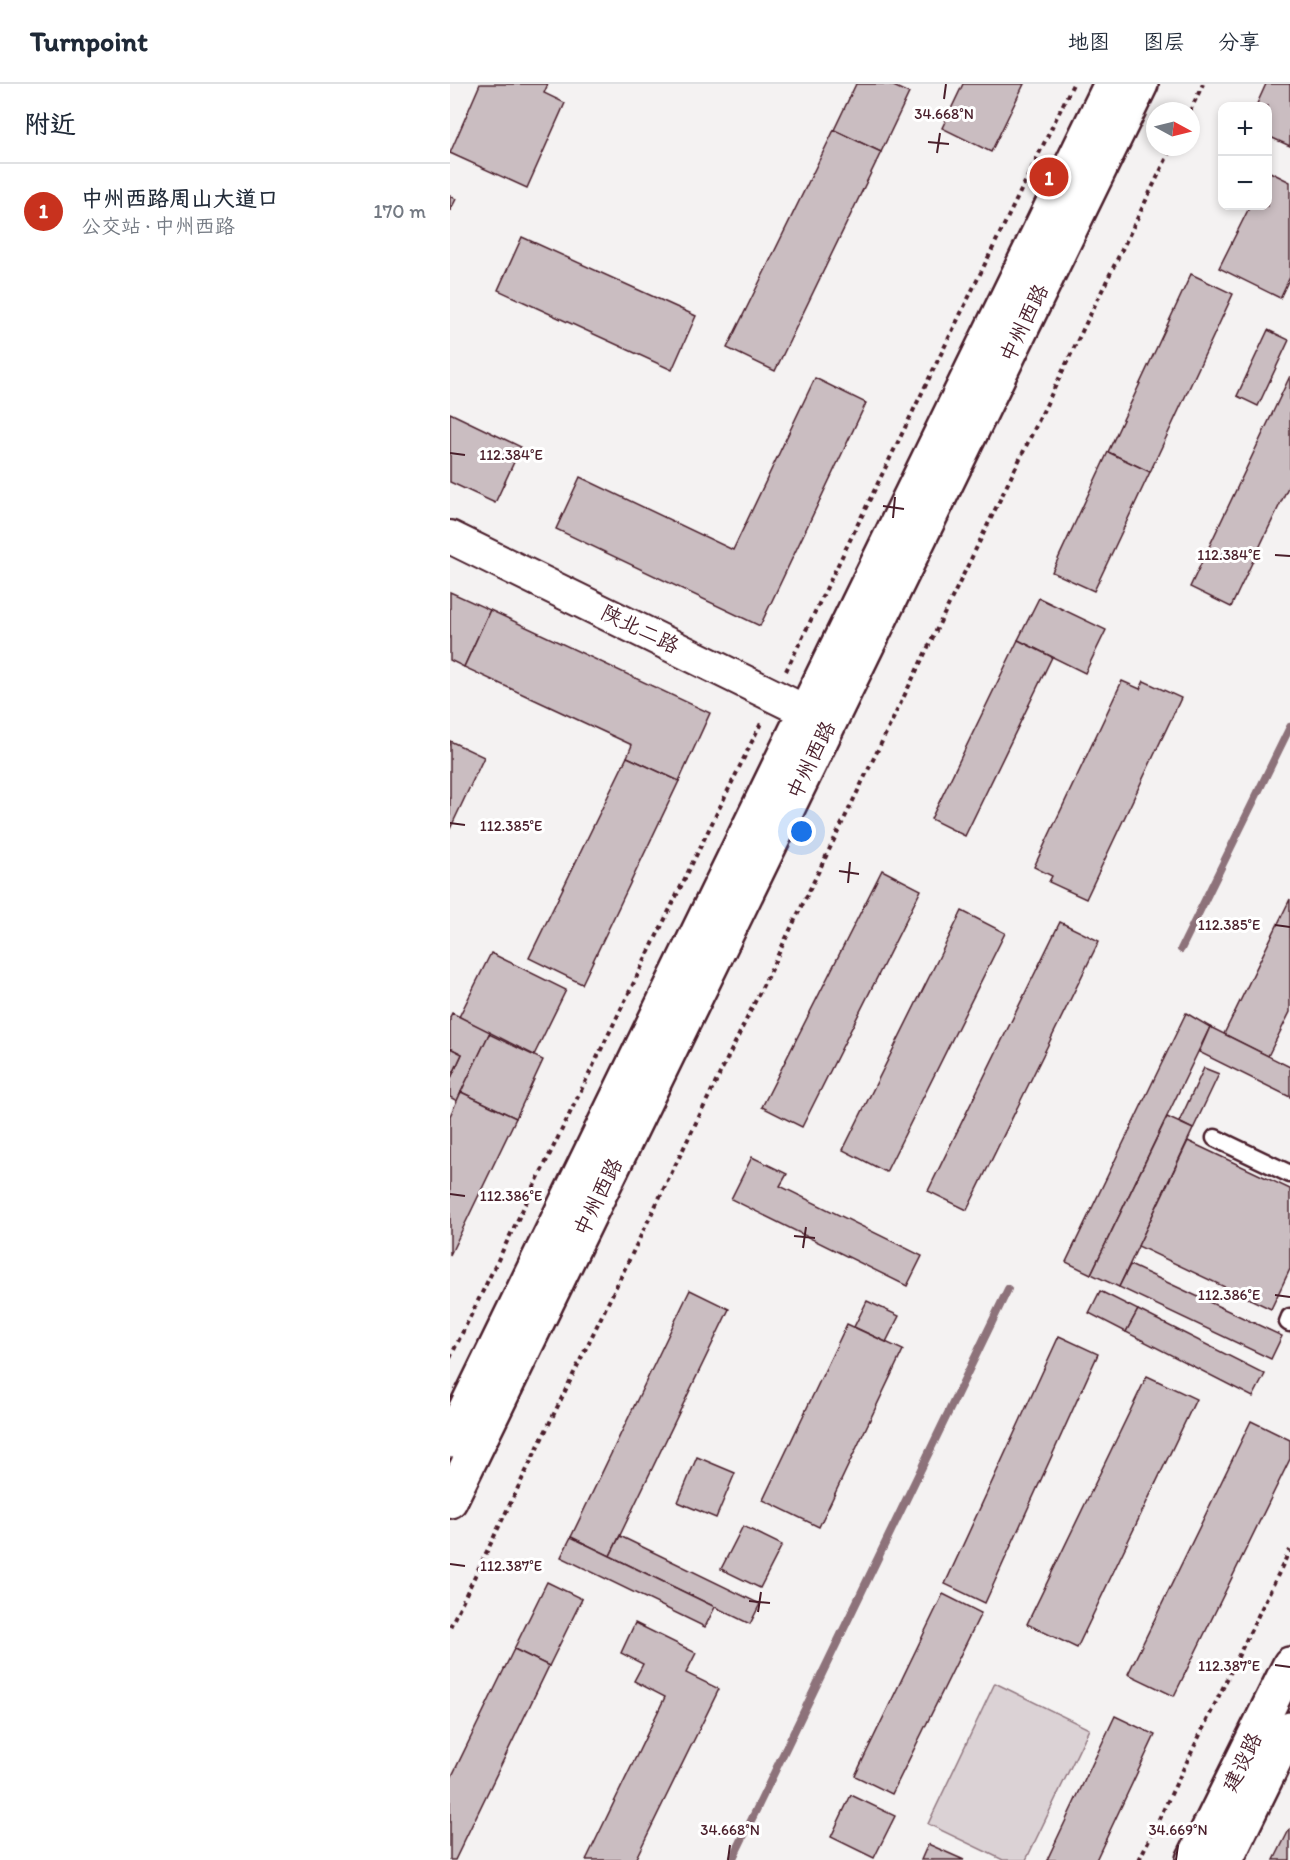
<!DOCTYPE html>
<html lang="zh">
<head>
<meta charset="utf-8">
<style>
	body { margin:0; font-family:Itim,"LXGW WenKai TC",sans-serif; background:#f6f6f7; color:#1f2937 }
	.controls { position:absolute; right:18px; top:18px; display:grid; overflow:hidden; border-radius:12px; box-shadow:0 3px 9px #0003 }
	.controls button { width:54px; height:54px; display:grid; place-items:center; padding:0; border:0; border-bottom:2px solid #e0e1e3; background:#fff; color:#1f2937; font:30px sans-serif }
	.compass { position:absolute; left:696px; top:18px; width:54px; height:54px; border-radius:50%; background:#fff; box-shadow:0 3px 9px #0003; rotate:97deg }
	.you { position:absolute; left:352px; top:748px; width:21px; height:21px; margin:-15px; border:4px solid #fff; border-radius:50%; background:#1a73e8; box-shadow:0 0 0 9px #1a73e833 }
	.badge { display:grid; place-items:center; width:39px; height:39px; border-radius:50%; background:#c8321e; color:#fff; font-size:20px; font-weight:700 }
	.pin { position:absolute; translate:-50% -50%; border:3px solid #fff; box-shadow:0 2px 6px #0006 }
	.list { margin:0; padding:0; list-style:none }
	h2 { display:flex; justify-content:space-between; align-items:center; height:78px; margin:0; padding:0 24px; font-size:26px }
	h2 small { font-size:20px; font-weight:400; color:#747a83 }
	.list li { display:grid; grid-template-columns:39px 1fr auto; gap:18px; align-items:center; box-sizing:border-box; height:96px; padding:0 24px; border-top:2px solid #e0e1e3 }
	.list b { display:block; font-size:22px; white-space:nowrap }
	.list p { margin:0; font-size:20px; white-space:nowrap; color:#747a83 }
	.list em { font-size:20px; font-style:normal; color:#747a83 }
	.map { position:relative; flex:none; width:840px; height:1776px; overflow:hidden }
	header { display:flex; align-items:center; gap:36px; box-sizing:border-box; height:84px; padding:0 30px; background:#fff; border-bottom:2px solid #e0e1e3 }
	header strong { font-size:28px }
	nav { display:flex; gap:33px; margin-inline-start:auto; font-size:21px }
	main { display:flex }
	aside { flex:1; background:#fff }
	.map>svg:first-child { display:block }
	.green { fill:#dbd2d5; stroke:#927880; stroke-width:1.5 }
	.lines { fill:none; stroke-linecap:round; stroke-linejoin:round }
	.stream { stroke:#8d727a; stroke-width:8 }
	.building { fill:#cabdc1; stroke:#4a1f2b; stroke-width:1.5 }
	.lane-casing { stroke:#4a1f2b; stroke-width:21 }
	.street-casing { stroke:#4a1f2b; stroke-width:36 }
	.secondary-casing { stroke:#4a1f2b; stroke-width:38 }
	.primary-casing { stroke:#4a1f2b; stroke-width:38 }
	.path { stroke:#4a1f2b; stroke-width:4; stroke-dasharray:4.5 4.5; stroke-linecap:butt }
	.lane { stroke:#fff; stroke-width:16 }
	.street { stroke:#fff; stroke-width:32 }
	.secondary { stroke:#fff; stroke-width:33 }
	.primary { stroke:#fff; stroke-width:33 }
	.ticks { fill:none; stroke:#4a1f2b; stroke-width:2 }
	.labels { text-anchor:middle; stroke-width:6; stroke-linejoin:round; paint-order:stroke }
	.street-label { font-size:21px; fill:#4a1f2b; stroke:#fff }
	.ticks-label { font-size:15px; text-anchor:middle; fill:#4a1f2b; stroke:#fff; stroke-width:6; stroke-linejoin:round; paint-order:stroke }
</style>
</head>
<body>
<header>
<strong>Turnpoint</strong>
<nav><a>地图</a><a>图层</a><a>分享</a></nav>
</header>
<main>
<aside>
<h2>附近<small></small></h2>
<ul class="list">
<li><span class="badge">1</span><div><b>中州西路周山大道口</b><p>公交站 · 中州西路</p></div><em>170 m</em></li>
</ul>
</aside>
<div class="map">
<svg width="840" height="1776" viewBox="0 0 840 1776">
	<rect width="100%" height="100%" fill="#f4f2f2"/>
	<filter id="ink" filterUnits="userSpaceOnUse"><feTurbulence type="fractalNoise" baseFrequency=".0167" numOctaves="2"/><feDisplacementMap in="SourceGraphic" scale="12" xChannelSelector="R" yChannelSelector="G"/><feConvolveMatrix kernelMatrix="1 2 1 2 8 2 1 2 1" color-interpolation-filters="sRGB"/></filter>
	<g filter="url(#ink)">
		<polygon class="green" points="545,1599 639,1645 576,1776 553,1776 478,1740"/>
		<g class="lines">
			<g class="stream">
				<polyline points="731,865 840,643"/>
				<polyline points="282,1776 558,1205"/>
			</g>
		</g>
		<g class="building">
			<polygon points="30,0 98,0 94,9 115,19 77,104 0,69"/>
			<polygon points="406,0 439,0 459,9 431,68 384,46"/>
			<polygon points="513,0 574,0 541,68 492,44"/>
			<polygon points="816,0 840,0 840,62 818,52 818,22 806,22"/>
			<polygon points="384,46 431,68 325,287 277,264"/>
			<polygon points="818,87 840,98 840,193 830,214 769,184 800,122 818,122"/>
			<polygon points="0,112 6,115 0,127"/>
			<polygon points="72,153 246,232 222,286 48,206"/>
			<polygon points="741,190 783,210 700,388 658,368"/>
			<polygon points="818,246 839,256 808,322 787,312"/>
			<polygon points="840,292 840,399 781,523 740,503"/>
			<polygon points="365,294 416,319 310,542 106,445 130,393 283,466"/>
			<polygon points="0,329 71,363 45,419 0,398"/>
			<polygon points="658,368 700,388 644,507 602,488"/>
			<polygon points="0,508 40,526 14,583 0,576"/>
			<polygon points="589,514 656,546 635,589 568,556"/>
			<polygon points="40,526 260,629 229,697 177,673 182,661 14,583"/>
			<polygon points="568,556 602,573 515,752 481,735"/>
			<polygon points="672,597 690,605 694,597 731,614 636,815 599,798 602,792 584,783"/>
			<polygon points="0,657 34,673 0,745"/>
			<polygon points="177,673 229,697 132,900 79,874"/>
			<polygon points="432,786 471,806 352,1043 312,1023"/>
			<polygon points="840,815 840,928 818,972 774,950"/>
			<polygon points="512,827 555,849 436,1088 393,1066"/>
			<polygon points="610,838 649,857 517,1126 478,1107"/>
			<polygon points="41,869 116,906 84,971 9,933"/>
			<polygon points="2,929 40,948 7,1017 0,1013 0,996 12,970 0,964 0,933"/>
			<polygon points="736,929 760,943 641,1190 616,1178"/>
			<polygon points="760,943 840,983 840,1013 749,968"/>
			<polygon points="39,950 93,976 66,1034 11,1008"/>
			<polygon points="0,964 12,970 0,996"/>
			<polygon points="754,984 769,990 743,1045 729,1038"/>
			<polygon points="11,1008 66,1034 0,1171 0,1032"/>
			<polygon points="717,1033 743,1045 669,1203 641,1190"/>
			<polygon points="738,1057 840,1105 840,1185 821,1225 688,1162"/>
			<polygon points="302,1073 337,1090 330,1102 472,1172 457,1202 281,1115"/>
			<polygon points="680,1181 832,1252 821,1275 669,1203"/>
			<polygon points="240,1206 279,1225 160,1472 121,1453"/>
			<polygon points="650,1207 688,1226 676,1248 639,1229"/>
			<polygon points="417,1217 449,1232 436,1258 404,1243"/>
			<polygon points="688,1226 815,1290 803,1313 676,1248"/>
			<polygon points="397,1240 453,1266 369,1443 313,1416"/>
			<polygon points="609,1252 648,1270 535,1519 495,1500"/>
			<polygon points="697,1292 746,1315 627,1564 577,1540"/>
			<polygon points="801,1337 840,1356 840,1375 724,1612 678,1590"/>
			<polygon points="247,1373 285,1389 266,1434 228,1418"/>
			<polygon points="293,1442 332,1461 310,1504 271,1485"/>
			<polygon points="170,1452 310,1520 300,1540 160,1472"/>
			<polygon points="121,1453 265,1523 255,1543 111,1473"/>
			<polygon points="97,1498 132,1515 99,1582 64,1565"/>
			<polygon points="493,1510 531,1529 442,1710 405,1692"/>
			<polygon points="185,1539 246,1569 236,1589 269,1605 185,1776 136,1776 215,1613 184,1597 193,1580 171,1569"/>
			<polygon points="64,1565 99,1582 5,1776 0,1776 0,1696"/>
			<polygon points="665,1632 705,1651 646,1776 597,1776"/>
			<polygon points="401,1711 445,1732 424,1774 381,1753"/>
			<polygon points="840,1744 840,1776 824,1776"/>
			<polygon points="478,1760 514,1776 471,1776"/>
		</g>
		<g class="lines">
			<defs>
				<g id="lane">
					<polyline points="765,1054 840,1090"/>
					<polyline points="840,1233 838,1238 840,1239"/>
				</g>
				<polyline id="street" points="0,453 379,639"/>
				<g id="secondary">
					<polyline points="743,1776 840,1580"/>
					<polyline points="776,1776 840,1645"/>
				</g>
				<g id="primary">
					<polyline points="0,1357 661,0"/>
					<polyline points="0,1417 691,0"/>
				</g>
			</defs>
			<use href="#lane" class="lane-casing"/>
			<use href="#street" class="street-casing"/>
			<use href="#secondary" class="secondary-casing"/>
			<use href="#primary" class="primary-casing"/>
			<g class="path">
				<polyline points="740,27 753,0"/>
				<polyline points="336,587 623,0"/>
				<polyline points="0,1274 312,637"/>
				<polyline points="0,1543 722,63"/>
				<polyline points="689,1776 840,1466"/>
			</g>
			<use href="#lane" class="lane"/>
			<use href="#street" class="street"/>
			<use href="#secondary" class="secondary"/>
			<use href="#primary" class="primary"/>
		</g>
	</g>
	<path class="ticks" d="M494,15L496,0M478,58L499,60M487,69L490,49M0,369L15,371M433,422L454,425M443,434L445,413M825,471L840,472M0,739L15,741M389,787L409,790M398,799L400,778M825,841L840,843M0,1110L15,1112M344,1152L365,1154M353,1164L356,1143M825,1211L840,1213M0,1480L15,1482M299,1517L320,1519M308,1528L311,1508M825,1581L840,1583M278,1776L280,1761M726,1776L728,1761"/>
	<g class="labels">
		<g class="street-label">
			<text transform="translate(574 239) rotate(-64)" y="7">中州西路</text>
			<text transform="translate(190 545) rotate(26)" y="7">陕北二路</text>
			<text transform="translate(361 676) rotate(-64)" y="7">中州西路</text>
			<text transform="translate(148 1113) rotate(-64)" y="7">中州西路</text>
			<text transform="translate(792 1678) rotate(-64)" y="7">建设路</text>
		</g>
	</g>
	<g class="ticks-label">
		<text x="494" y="35">34.668°N</text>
		<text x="61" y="376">112.384°E</text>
		<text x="779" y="476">112.384°E</text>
		<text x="61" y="747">112.385°E</text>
		<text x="779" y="846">112.385°E</text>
		<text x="61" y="1117">112.386°E</text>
		<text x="779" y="1216">112.386°E</text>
		<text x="61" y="1487">112.387°E</text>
		<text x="779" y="1587">112.387°E</text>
		<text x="280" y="1751">34.668°N</text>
		<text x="728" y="1751">34.669°N</text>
	</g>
</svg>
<div class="controls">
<button>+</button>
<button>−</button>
</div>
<svg class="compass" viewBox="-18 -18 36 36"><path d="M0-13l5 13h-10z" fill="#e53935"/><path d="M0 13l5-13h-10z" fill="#747a83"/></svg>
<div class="you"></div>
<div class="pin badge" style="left:599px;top:93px">1</div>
</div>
</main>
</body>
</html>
